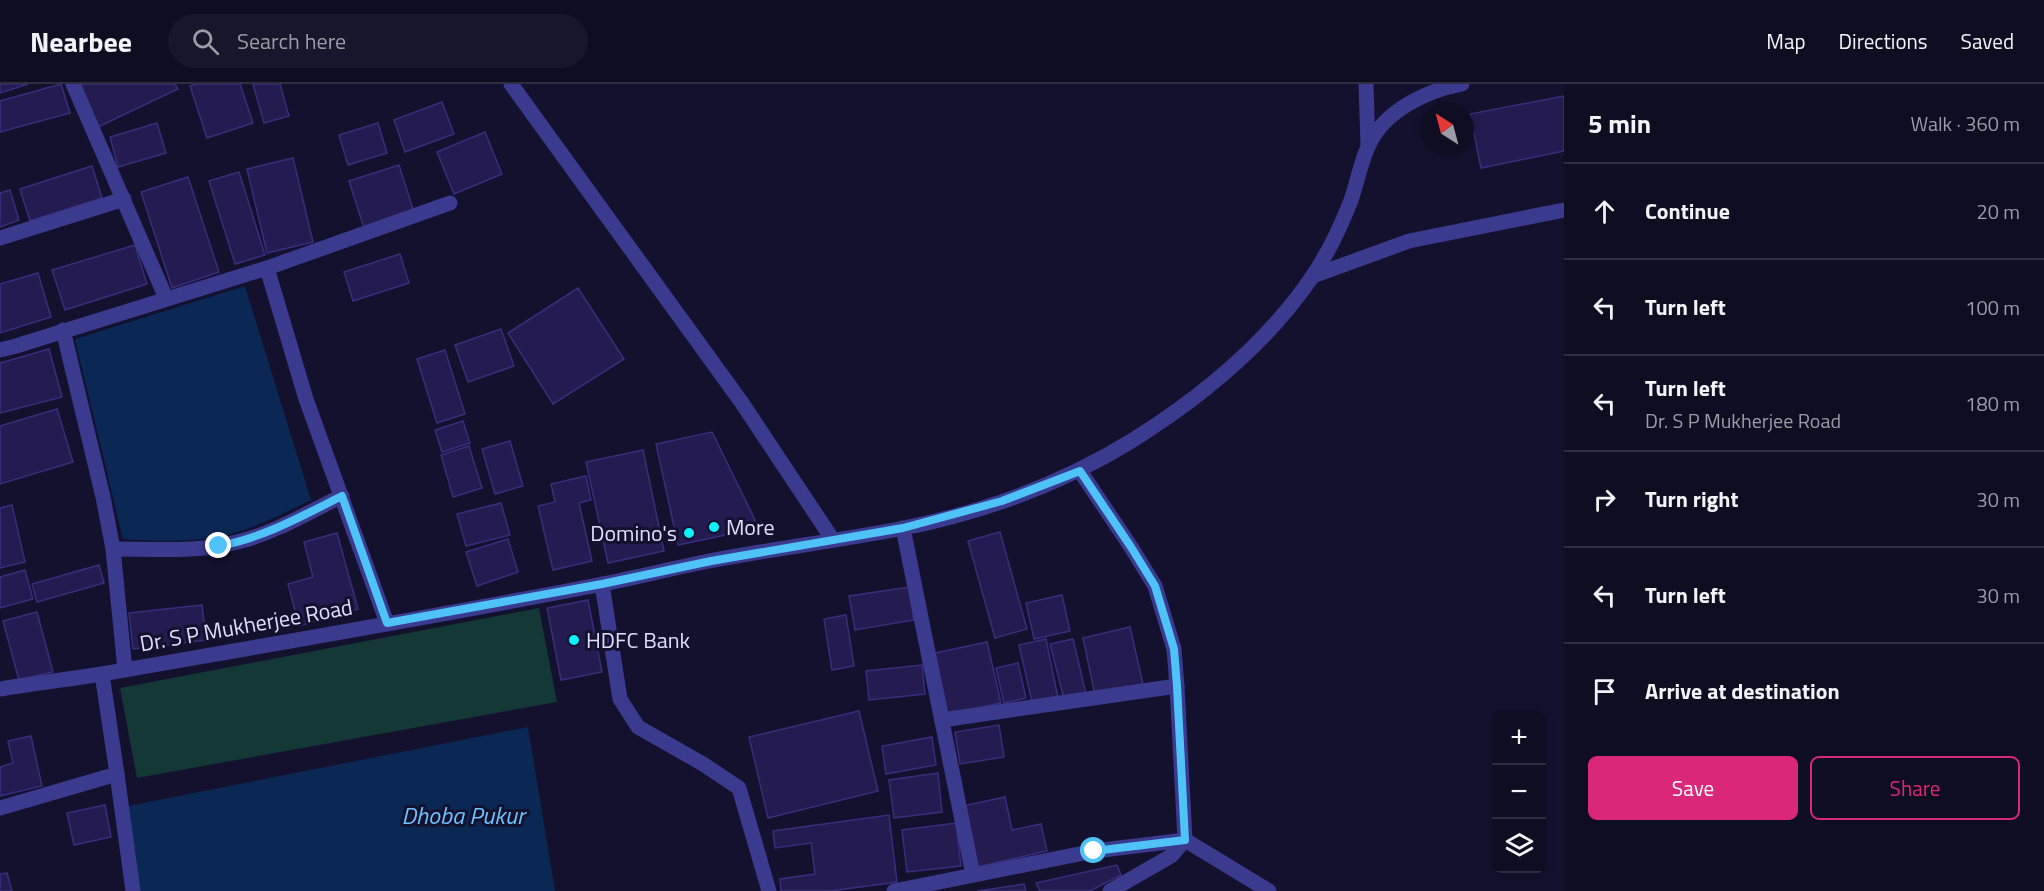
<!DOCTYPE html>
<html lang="en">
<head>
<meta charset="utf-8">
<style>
	body { margin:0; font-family:"Titillium Web",sans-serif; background:#18162a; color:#f1f3f6 }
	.controls { position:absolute; right:18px; bottom:18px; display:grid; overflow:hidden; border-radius:9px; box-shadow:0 3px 9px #0003 }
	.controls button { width:54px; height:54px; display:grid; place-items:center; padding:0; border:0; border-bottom:2px solid #2f2d40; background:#0f0d22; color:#f1f3f6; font:30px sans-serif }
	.compass { position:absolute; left:1420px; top:18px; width:54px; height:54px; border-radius:50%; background:#0f0d22; box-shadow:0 3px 9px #0003; rotate:324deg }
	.stop { position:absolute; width:18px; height:18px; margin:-14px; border:4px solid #4fc3f7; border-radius:50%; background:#fff }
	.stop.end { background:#4fc3f7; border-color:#fff; box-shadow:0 2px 6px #0008 }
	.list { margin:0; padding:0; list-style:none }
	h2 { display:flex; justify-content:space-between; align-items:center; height:78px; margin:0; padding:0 24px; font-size:26px }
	h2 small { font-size:20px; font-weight:400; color:#9b9ca5 }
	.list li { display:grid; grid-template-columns:39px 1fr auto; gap:18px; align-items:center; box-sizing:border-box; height:96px; padding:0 24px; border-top:2px solid #2f2d40 }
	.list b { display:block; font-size:22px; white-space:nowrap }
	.list p { margin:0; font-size:20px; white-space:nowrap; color:#9b9ca5 }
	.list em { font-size:20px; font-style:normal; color:#9b9ca5 }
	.actions { display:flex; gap:12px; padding:18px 24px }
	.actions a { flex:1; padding:14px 0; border:2px solid #db2777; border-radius:9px; text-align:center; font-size:21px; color:#db2777 }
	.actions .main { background:#db2777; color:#fff }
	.icon { flex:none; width:33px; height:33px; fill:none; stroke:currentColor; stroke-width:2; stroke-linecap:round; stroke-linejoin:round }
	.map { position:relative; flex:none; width:1564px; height:807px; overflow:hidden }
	header { display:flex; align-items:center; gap:36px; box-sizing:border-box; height:84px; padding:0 30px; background:#0f0d22; border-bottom:2px solid #2f2d40 }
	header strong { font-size:28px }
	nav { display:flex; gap:33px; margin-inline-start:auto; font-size:21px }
	.search { width:420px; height:54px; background:#18162a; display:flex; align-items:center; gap:15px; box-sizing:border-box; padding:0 21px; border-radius:33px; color:#9b9ca5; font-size:22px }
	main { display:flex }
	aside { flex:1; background:#0f0d22 }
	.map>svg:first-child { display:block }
	.green { fill:#133835 }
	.water { fill:#0a2853 }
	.building { fill:#241c50; stroke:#392d7d; stroke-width:1.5 }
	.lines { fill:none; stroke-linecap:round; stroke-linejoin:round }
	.minor { stroke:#3a3a8f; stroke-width:15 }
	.route { stroke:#4fc3f7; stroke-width:8 }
	.poi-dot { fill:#09f2ff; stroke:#14112e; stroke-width:2 }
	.labels { text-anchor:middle; stroke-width:6; stroke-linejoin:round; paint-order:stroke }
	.poi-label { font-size:22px; fill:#e0ddff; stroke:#14112e; text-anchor:start }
	.street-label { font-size:22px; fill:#e0ddff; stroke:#14112e }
	.water-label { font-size:24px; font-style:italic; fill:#6bc2ff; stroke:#14112e }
</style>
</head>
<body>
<header>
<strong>Nearbee</strong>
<div class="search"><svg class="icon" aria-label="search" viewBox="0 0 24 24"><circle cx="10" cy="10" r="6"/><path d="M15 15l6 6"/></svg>Search here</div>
<nav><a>Map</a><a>Directions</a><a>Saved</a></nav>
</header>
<main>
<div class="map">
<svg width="1564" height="807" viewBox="0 0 1564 807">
	<rect width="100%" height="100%" fill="#14112e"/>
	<polygon class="green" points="539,524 557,618 137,694 120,604"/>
	<g class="water">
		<path d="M245,202L311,416C290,426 269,437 247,445C208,459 164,458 123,455L75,255Z"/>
		<polygon points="528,643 555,807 139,807 128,722"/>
	</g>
	<g class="building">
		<polygon points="0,0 28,0 0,9"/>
		<polygon points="61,0 70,29 0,48 0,17"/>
		<polygon points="77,0 175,0 178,5 98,43"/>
		<polygon points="196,0 240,0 253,39 207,54 190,2"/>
		<polygon points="253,0 280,0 289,32 264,39"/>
		<polygon points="1564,12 1564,67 1481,84 1470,30"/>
		<polygon points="442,18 454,50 405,68 394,36"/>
		<polygon points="157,39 166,69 118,83 110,53"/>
		<polygon points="378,39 387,69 348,81 339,51"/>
		<polygon points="485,48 502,90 454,110 437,68"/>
		<polygon points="293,74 313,158 267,169 247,85"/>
		<polygon points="399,81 414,128 364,144 349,97"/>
		<polygon points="92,82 102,114 30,137 20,105"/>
		<polygon points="239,88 265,171 235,180 209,97"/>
		<polygon points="188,93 219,188 172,204 141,108"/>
		<polygon points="10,106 19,136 0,143 0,109"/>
		<polygon points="135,161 147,200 65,226 52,186"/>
		<polygon points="400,170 409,199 353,217 344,188"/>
		<polygon points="38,189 51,233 0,249 0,200"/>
		<polygon points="578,204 624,275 553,320 508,249"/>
		<polygon points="501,245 514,282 468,298 455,261"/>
		<polygon points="49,265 62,313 0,329 0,279"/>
		<polygon points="445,266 465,330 437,339 417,275"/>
		<polygon points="57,325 73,378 0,400 0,342"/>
		<polygon points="463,337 470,359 442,368 435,346"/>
		<polygon points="712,348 759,444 678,461 656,360"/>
		<polygon points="510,357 523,402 495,410 482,365"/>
		<polygon points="469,362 482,404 453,413 441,371"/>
		<polygon points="643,366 664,467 608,479 586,378"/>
		<polygon points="586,392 591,416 579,419 592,477 553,486 538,422 555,418 551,400"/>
		<polygon points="501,419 510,451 466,462 457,430"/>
		<polygon points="12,421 25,478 0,484 0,424"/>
		<polygon points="1000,448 1027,545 995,554 968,457"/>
		<polygon points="337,449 358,525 299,542 288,500 313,493 304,458"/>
		<polygon points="508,455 518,488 477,502 466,468"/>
		<polygon points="99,481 104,499 37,518 32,500"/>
		<polygon points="25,486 33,515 0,524 0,493"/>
		<polygon points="909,503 914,536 855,546 849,512"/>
		<polygon points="1062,511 1070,547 1034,555 1026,519"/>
		<polygon points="588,516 602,588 561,596 547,524"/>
		<polygon points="202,521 206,556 133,565 129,529"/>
		<polygon points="37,528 53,588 19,596 3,537"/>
		<polygon points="846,531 854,582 832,586 824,535"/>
		<polygon points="1130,543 1143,600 1095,611 1083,554"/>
		<polygon points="1046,555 1058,614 1032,618 1019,561"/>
		<polygon points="1073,555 1086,610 1064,615 1050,560"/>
		<polygon points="987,558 1001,619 948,630 935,569"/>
		<polygon points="1018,579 1026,614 1004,619 996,584"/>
		<polygon points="922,581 925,610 869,616 866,587"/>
		<polygon points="859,627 878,707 768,734 749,653"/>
		<polygon points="999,641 1004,673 960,680 955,648"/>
		<polygon points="31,652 42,702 0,712 0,683 13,679 8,657"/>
		<polygon points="932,653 936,681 886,690 882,662"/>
		<polygon points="938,689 942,728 894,734 889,696"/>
		<polygon points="1005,713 1012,746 1041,740 1047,767 977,783 963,722"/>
		<polygon points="105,721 111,753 74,761 67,729"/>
		<polygon points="889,731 897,798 830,807 781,807 780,795 815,790 811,759 775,764 773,747"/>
		<polygon points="956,739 961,782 907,788 902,746"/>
		<polygon points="1117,781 1121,791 1090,807 1040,807 1036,799"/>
		<polygon points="7,789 12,807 0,807 0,790"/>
		<polygon points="1024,800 1026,807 977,807"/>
	</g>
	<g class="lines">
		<g class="minor">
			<polyline points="73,0 166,214"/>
			<polyline points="511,0 742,319 833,456"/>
			<polyline points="1366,0 1368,62"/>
			<polyline points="0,154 124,115"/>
			<polyline points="267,184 450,119"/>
			<polyline points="1313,192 1409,157 1564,126"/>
			<polyline points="63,246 103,413 113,465 125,586"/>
			<polyline points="0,266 16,262 267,184 306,315 387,539"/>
			<polyline points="1080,387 1131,463 1155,502 1174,565 1177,602 1185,756 1171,772 1110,807"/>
			<polyline points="903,444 973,791"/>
			<path d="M113,465C155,465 201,469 241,457C276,448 309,428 342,412"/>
			<polyline points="602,500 620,615 638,643 703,680 739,704 769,807"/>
			<path d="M0,605C36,599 72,595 108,589C273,560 438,532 603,500C638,493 674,484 709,477C772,465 836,457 899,445C981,429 1062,400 1133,356C1200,314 1267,259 1312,193C1327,171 1340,144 1350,119C1357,100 1360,80 1368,63C1383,27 1426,7 1462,0"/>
			<polyline points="942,636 1177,602"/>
			<polyline points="117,690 133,807"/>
			<polyline points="0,724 117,690 102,590"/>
			<polyline points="894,807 1094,767 1185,756 1269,807"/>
		</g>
	</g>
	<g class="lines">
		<path class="route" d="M219,462C263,454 302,432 342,412L387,539L602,500L711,477L903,444L1002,417L1080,387L1131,463L1155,502L1174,565L1177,602L1185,756L1094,767"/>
	</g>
	<g class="poi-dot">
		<circle cx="714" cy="443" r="6"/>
		<circle cx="689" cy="449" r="6"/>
		<circle cx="574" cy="556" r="6"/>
	</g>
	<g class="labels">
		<g class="poi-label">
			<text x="726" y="451">More</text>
			<text x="677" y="457" text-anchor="end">Domino's</text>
			<text x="586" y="564">HDFC Bank</text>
		</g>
		<g class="street-label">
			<text transform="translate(246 541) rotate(-10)" y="8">Dr. S P Mukherjee Road</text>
		</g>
		<g class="water-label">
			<text x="463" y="740">Dhoba Pukur</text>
		</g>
	</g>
</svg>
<div class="controls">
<button>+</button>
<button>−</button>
<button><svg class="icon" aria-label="layers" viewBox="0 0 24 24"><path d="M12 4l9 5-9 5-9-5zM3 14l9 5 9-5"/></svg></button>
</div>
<svg class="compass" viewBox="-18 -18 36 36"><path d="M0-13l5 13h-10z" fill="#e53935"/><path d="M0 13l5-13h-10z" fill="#9b9ca5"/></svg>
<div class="stop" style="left:1094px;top:767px"></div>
<div class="stop end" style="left:219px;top:462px"></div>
</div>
<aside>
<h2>5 min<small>Walk · 360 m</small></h2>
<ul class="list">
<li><svg class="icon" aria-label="ahead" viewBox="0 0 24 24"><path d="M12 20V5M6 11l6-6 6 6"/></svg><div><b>Continue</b></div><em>20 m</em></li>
<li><svg class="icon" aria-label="left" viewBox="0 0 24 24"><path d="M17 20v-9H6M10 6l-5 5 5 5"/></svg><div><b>Turn left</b></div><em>100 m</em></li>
<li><svg class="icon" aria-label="left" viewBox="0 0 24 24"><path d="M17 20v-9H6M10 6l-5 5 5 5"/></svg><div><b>Turn left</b><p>Dr. S P Mukherjee Road</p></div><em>180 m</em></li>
<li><svg class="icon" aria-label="right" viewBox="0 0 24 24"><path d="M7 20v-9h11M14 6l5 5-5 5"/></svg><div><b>Turn right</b></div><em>30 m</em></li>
<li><svg class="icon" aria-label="left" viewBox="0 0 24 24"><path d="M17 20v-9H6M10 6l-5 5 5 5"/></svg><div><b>Turn left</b></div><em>30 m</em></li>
<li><svg class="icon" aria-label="arrive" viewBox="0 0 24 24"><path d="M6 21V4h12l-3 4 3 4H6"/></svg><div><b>Arrive at destination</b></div></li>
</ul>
<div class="actions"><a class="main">Save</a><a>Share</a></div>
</aside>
</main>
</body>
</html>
